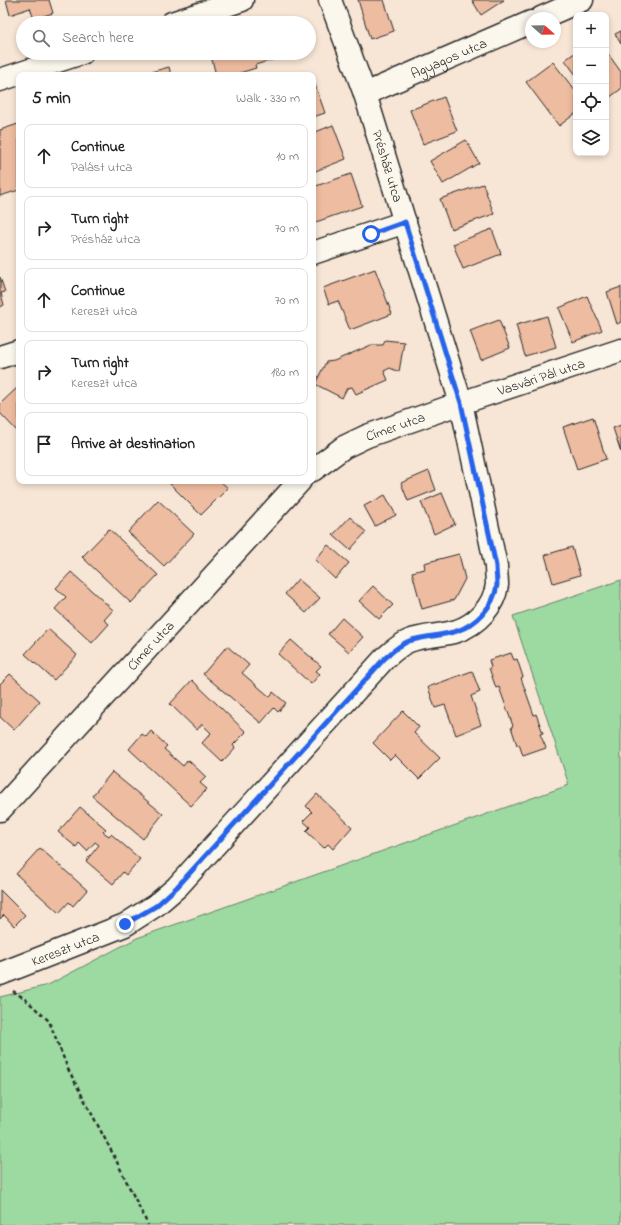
<!DOCTYPE html>
<html lang="en">
<head>
<meta charset="utf-8">
<style>
	body { margin:0; font-family:"Indie Flower",sans-serif; background:#f2f2f2; color:#222 }
	.controls { position:absolute; right:12px; top:12px; display:grid; overflow:hidden; border-radius:8px; box-shadow:0 2px 6px #0003 }
	.controls button { width:36px; height:36px; display:grid; place-items:center; padding:0; border:0; border-bottom:1px solid #e0e0e0; background:#fff; color:#222; font:20px sans-serif }
	.compass { position:absolute; left:525px; top:12px; width:36px; height:36px; border-radius:50%; background:#fff; box-shadow:0 2px 6px #0003; rotate:110deg }
	.stop { position:absolute; width:12px; height:12px; margin:-9px; border:3px solid #2563eb; border-radius:50%; background:#fff }
	.stop.end { background:#2563eb; border-color:#fff; box-shadow:0 1px 4px #0008 }
	.list { margin:0; padding:0; list-style:none }
	h2 { display:flex; justify-content:space-between; align-items:center; height:52px; margin:0; padding:0 16px; font-size:17px }
	h2 small { font-size:13px; font-weight:400; color:#767676 }
	.list li { display:grid; grid-template-columns:26px 1fr auto; gap:12px; align-items:center; box-sizing:border-box; height:64px; margin:0 8px 8px; padding:0 8px; border:1px solid #e0e0e0; border-radius:8px }
	.list b { display:block; font-size:15px; white-space:nowrap }
	.list p { margin:0; font-size:13px; white-space:nowrap; color:#767676 }
	.list em { font-size:13px; font-style:normal; color:#767676 }
	.icon { flex:none; width:22px; height:22px; fill:none; stroke:currentColor; stroke-width:2; stroke-linecap:round; stroke-linejoin:round }
	.map { position:relative; flex:none; width:621px; height:1225px; overflow:hidden }
	.search { position:absolute; background:#fff; box-shadow:0 2px 6px #0003; left:16px; top:16px; width:300px; height:44px; display:flex; align-items:center; gap:10px; box-sizing:border-box; padding:0 14px; border-radius:22px; color:#767676; font-size:15px }
	.panel { position:absolute; background:#fff; box-shadow:0 2px 6px #0003; left:16px; top:72px; width:300px; height:412px; border-radius:8px }
	.map>svg:first-child { display:block }
	.green { fill:#9cdaa2; stroke:#648266 }
	.building { fill:#eebca0; stroke:#2b2b2b }
	.lines { fill:none; stroke-linecap:round; stroke-linejoin:round }
	.minor-casing { stroke:#2b2b2b; stroke-width:25 }
	.path { stroke:#2b2b2b; stroke-width:2.5; stroke-dasharray:4 3; stroke-linecap:butt }
	.minor { stroke:#fbf7ec; stroke-width:22 }
	.route { stroke:#2563eb; stroke-width:5 }
	.labels { text-anchor:middle; stroke-width:3; stroke-linejoin:round; paint-order:stroke }
	.street-label { font-size:14px; fill:#2b2b2b; stroke:#fbf7ec }
</style>
</head>
<body>
<div class="map">
<svg width="621" height="1225" viewBox="0 0 621 1225">
	<rect width="100%" height="100%" fill="#f7e5d5"/>
	<filter id="ink" filterUnits="userSpaceOnUse"><feTurbulence type="fractalNoise" baseFrequency=".025" numOctaves="2"/><feDisplacementMap in="SourceGraphic" scale="8" xChannelSelector="R" yChannelSelector="G"/><feConvolveMatrix kernelMatrix="1 2 1 2 8 2 1 2 1" color-interpolation-filters="sRGB"/></filter>
	<g filter="url(#ink)">
		<polygon class="green" points="621,580 621,1225 0,1225 0,997 48,985 137,938 569,785 513,616"/>
		<g class="building">
			<polygon points="6,0 49,0 53,13 34,19 30,8 10,15"/>
			<polygon points="358,0 384,0 394,31 370,39"/>
			<polygon points="472,0 504,0 481,15"/>
			<polygon points="621,31 621,44 615,34"/>
			<polygon points="606,51 621,72 621,89 606,100"/>
			<polygon points="576,52 576,75 565,60"/>
			<polygon points="220,53 296,53 255,65 256,68 233,75 216,75 211,56"/>
			<polygon points="553,62 576,92 576,113 559,126 526,82"/>
			<polygon points="169,67 171,75 140,75"/>
			<polygon points="313,79 325,113 313,117"/>
			<polygon points="444,97 457,131 423,144 410,110"/>
			<polygon points="18,124 19,128 19,190 0,196 0,130"/>
			<polygon points="333,125 346,159 313,172 313,133"/>
			<polygon points="466,140 479,163 443,184 430,161"/>
			<polygon points="351,174 362,206 313,223 313,187"/>
			<polygon points="483,184 494,214 451,229 440,199"/>
			<polygon points="492,229 501,254 463,269 453,244"/>
			<polygon points="375,269 392,314 350,330 338,301 329,304 323,288"/>
			<polygon points="0,277 5,292 1,293 4,305 0,307"/>
			<polygon points="621,287 621,322 617,324 607,292"/>
			<polygon points="587,296 602,330 573,342 559,308"/>
			<polygon points="547,316 556,347 525,356 516,325"/>
			<polygon points="499,320 510,348 481,360 470,331"/>
			<polygon points="385,340 404,342 399,372 390,368 384,371 388,380 356,394 352,387 347,388 342,398 315,384 326,362 334,361 371,345 383,345"/>
			<polygon points="19,386 19,433 0,413 0,404"/>
			<polygon points="593,417 606,459 577,469 563,427"/>
			<polygon points="621,425 621,452 613,428"/>
			<polygon points="429,471 436,490 408,501 401,483"/>
			<polygon points="169,481 220,481 228,488 201,515 168,482"/>
			<polygon points="442,493 455,524 434,534 421,502"/>
			<polygon points="385,495 396,515 375,526 364,506"/>
			<polygon points="158,500 194,534 164,566 128,532"/>
			<polygon points="350,517 366,532 350,550 333,535"/>
			<polygon points="109,529 158,575 131,603 82,557"/>
			<polygon points="328,545 349,563 335,579 315,560"/>
			<polygon points="572,547 580,575 553,583 545,555"/>
			<polygon points="459,554 465,579 454,600 422,609 412,572 425,569 424,563"/>
			<polygon points="71,572 113,610 104,620 109,624 92,643 55,609 66,597 56,588"/>
			<polygon points="298,579 320,598 306,613 285,594"/>
			<polygon points="373,586 393,605 379,619 359,601"/>
			<polygon points="342,618 363,637 349,652 328,634"/>
			<polygon points="48,629 77,655 54,680 25,654"/>
			<polygon points="291,640 321,666 316,671 320,674 311,684 278,654"/>
			<polygon points="227,646 249,665 242,673 270,697 273,692 286,703 278,712 274,708 261,723 203,674"/>
			<polygon points="511,653 514,660 517,659 523,677 521,678 534,715 536,714 543,733 540,734 546,748 523,756 519,744 517,745 511,727 513,726 499,687 496,688 489,668 491,667 489,660"/>
			<polygon points="472,671 480,692 471,696 481,725 456,735 445,705 435,708 428,687"/>
			<polygon points="10,674 40,701 14,730 0,717 0,684"/>
			<polygon points="192,680 246,732 233,745 235,748 222,762 202,743 211,733 202,724 197,730 170,704"/>
			<polygon points="403,711 419,727 414,733 440,758 419,779 395,755 390,760 373,743"/>
			<polygon points="151,731 167,746 164,749 183,766 188,760 206,777 200,783 207,789 191,806 129,749 142,734 146,737"/>
			<polygon points="112,772 163,814 143,839 92,796"/>
			<polygon points="317,794 352,827 333,849 328,844 324,848 306,831 310,827 303,821 312,812 306,806"/>
			<polygon points="80,807 106,829 103,832 109,836 111,834 140,859 126,875 123,872 113,884 86,861 99,845 95,842 87,851 79,843 76,847 58,832"/>
			<polygon points="40,848 87,890 73,906 69,902 59,913 16,874"/>
			<polygon points="0,890 25,915 14,926 4,915 0,919"/>
		</g>
		<g class="lines">
			<defs>
				<g id="minor">
					<polyline points="541,18 582,0"/>
					<polyline points="172,23 242,0"/>
					<polyline points="0,80 82,53"/>
					<path id="s1" d="M365,94L531,22"/>
					<polyline points="313,253 405,222"/>
					<polyline points="0,357 19,351"/>
					<path id="s2" d="M313,470L344,447L367,436L461,403L621,350"/>
					<path id="s3" d="M0,810L300,481"/>
					<path id="s4" d="M0,974L125,925L156,905L177,887L384,659C392,652 399,645 409,641C424,635 441,636 457,631C477,624 494,606 497,585C497,579 496,572 496,566L461,403L365,94L330,0"/>
				</g>
			</defs>
			<use href="#minor" class="minor-casing"/>
			<polyline class="path" points="13,991 25,999 49,1021 68,1069 113,1154 148,1225"/>
			<use href="#minor" class="minor"/>
		</g>
	</g>
	<g class="lines" filter="url(#ink)">
		<path class="route" d="M125,924L156,906L177,887L384,659C392,652 399,645 409,641C424,636 441,636 457,631C477,624 494,606 497,585C497,579 496,572 496,566L461,403L405,222L371,234"/>
	</g>
	<g class="labels">
		<g class="street-label">
			<text dy="5" stroke="none"><textPath href="#s1" startOffset="91">Agyagos utca</textPath></text>
			<text transform="translate(388 166) rotate(73)" y="5">Présház utca</text>
			<text dy="5" stroke="none"><textPath href="#s2" startOffset="248">Vasvári Pál utca</textPath></text>
			<text dy="5" stroke="none"><textPath href="#s2" startOffset="94">Címer utca</textPath></text>
			<text dy="5" stroke="none"><textPath href="#s3" startOffset="223">Címer utca</textPath></text>
			<text dy="5" stroke="none"><textPath href="#s4" startOffset="70">Kereszt utca</textPath></text>
		</g>
	</g>
</svg>
<div class="controls">
<button>+</button>
<button>−</button>
<button><svg class="icon" aria-label="locate" viewBox="0 0 24 24"><circle cx="12" cy="12" r="6"/><path d="M12 2v4M12 18v4M2 12h4M18 12h4"/></svg></button>
<button><svg class="icon" aria-label="layers" viewBox="0 0 24 24"><path d="M12 4l9 5-9 5-9-5zM3 14l9 5 9-5"/></svg></button>
</div>
<svg class="compass" viewBox="-18 -18 36 36"><path d="M0-13l5 13h-10z" fill="#e53935"/><path d="M0 13l5-13h-10z" fill="#767676"/></svg>
<div class="stop" style="left:371px;top:234px"></div>
<div class="stop end" style="left:125px;top:924px"></div>
<div class="search"><svg class="icon" aria-label="search" viewBox="0 0 24 24"><circle cx="10" cy="10" r="6"/><path d="M15 15l6 6"/></svg>Search here</div>
<section class="panel">
<h2>5 min<small>Walk · 330 m</small></h2>
<ul class="list">
<li><svg class="icon" aria-label="ahead" viewBox="0 0 24 24"><path d="M12 20V5M6 11l6-6 6 6"/></svg><div><b>Continue</b><p>Palást utca</p></div><em>10 m</em></li>
<li><svg class="icon" aria-label="right" viewBox="0 0 24 24"><path d="M7 20v-9h11M14 6l5 5-5 5"/></svg><div><b>Turn right</b><p>Présház utca</p></div><em>70 m</em></li>
<li><svg class="icon" aria-label="ahead" viewBox="0 0 24 24"><path d="M12 20V5M6 11l6-6 6 6"/></svg><div><b>Continue</b><p>Kereszt utca</p></div><em>70 m</em></li>
<li><svg class="icon" aria-label="right" viewBox="0 0 24 24"><path d="M7 20v-9h11M14 6l5 5-5 5"/></svg><div><b>Turn right</b><p>Kereszt utca</p></div><em>180 m</em></li>
<li><svg class="icon" aria-label="arrive" viewBox="0 0 24 24"><path d="M6 21V4h12l-3 4 3 4H6"/></svg><div><b>Arrive at destination</b></div></li>
</ul>
</section>
</div>
</body>
</html>
